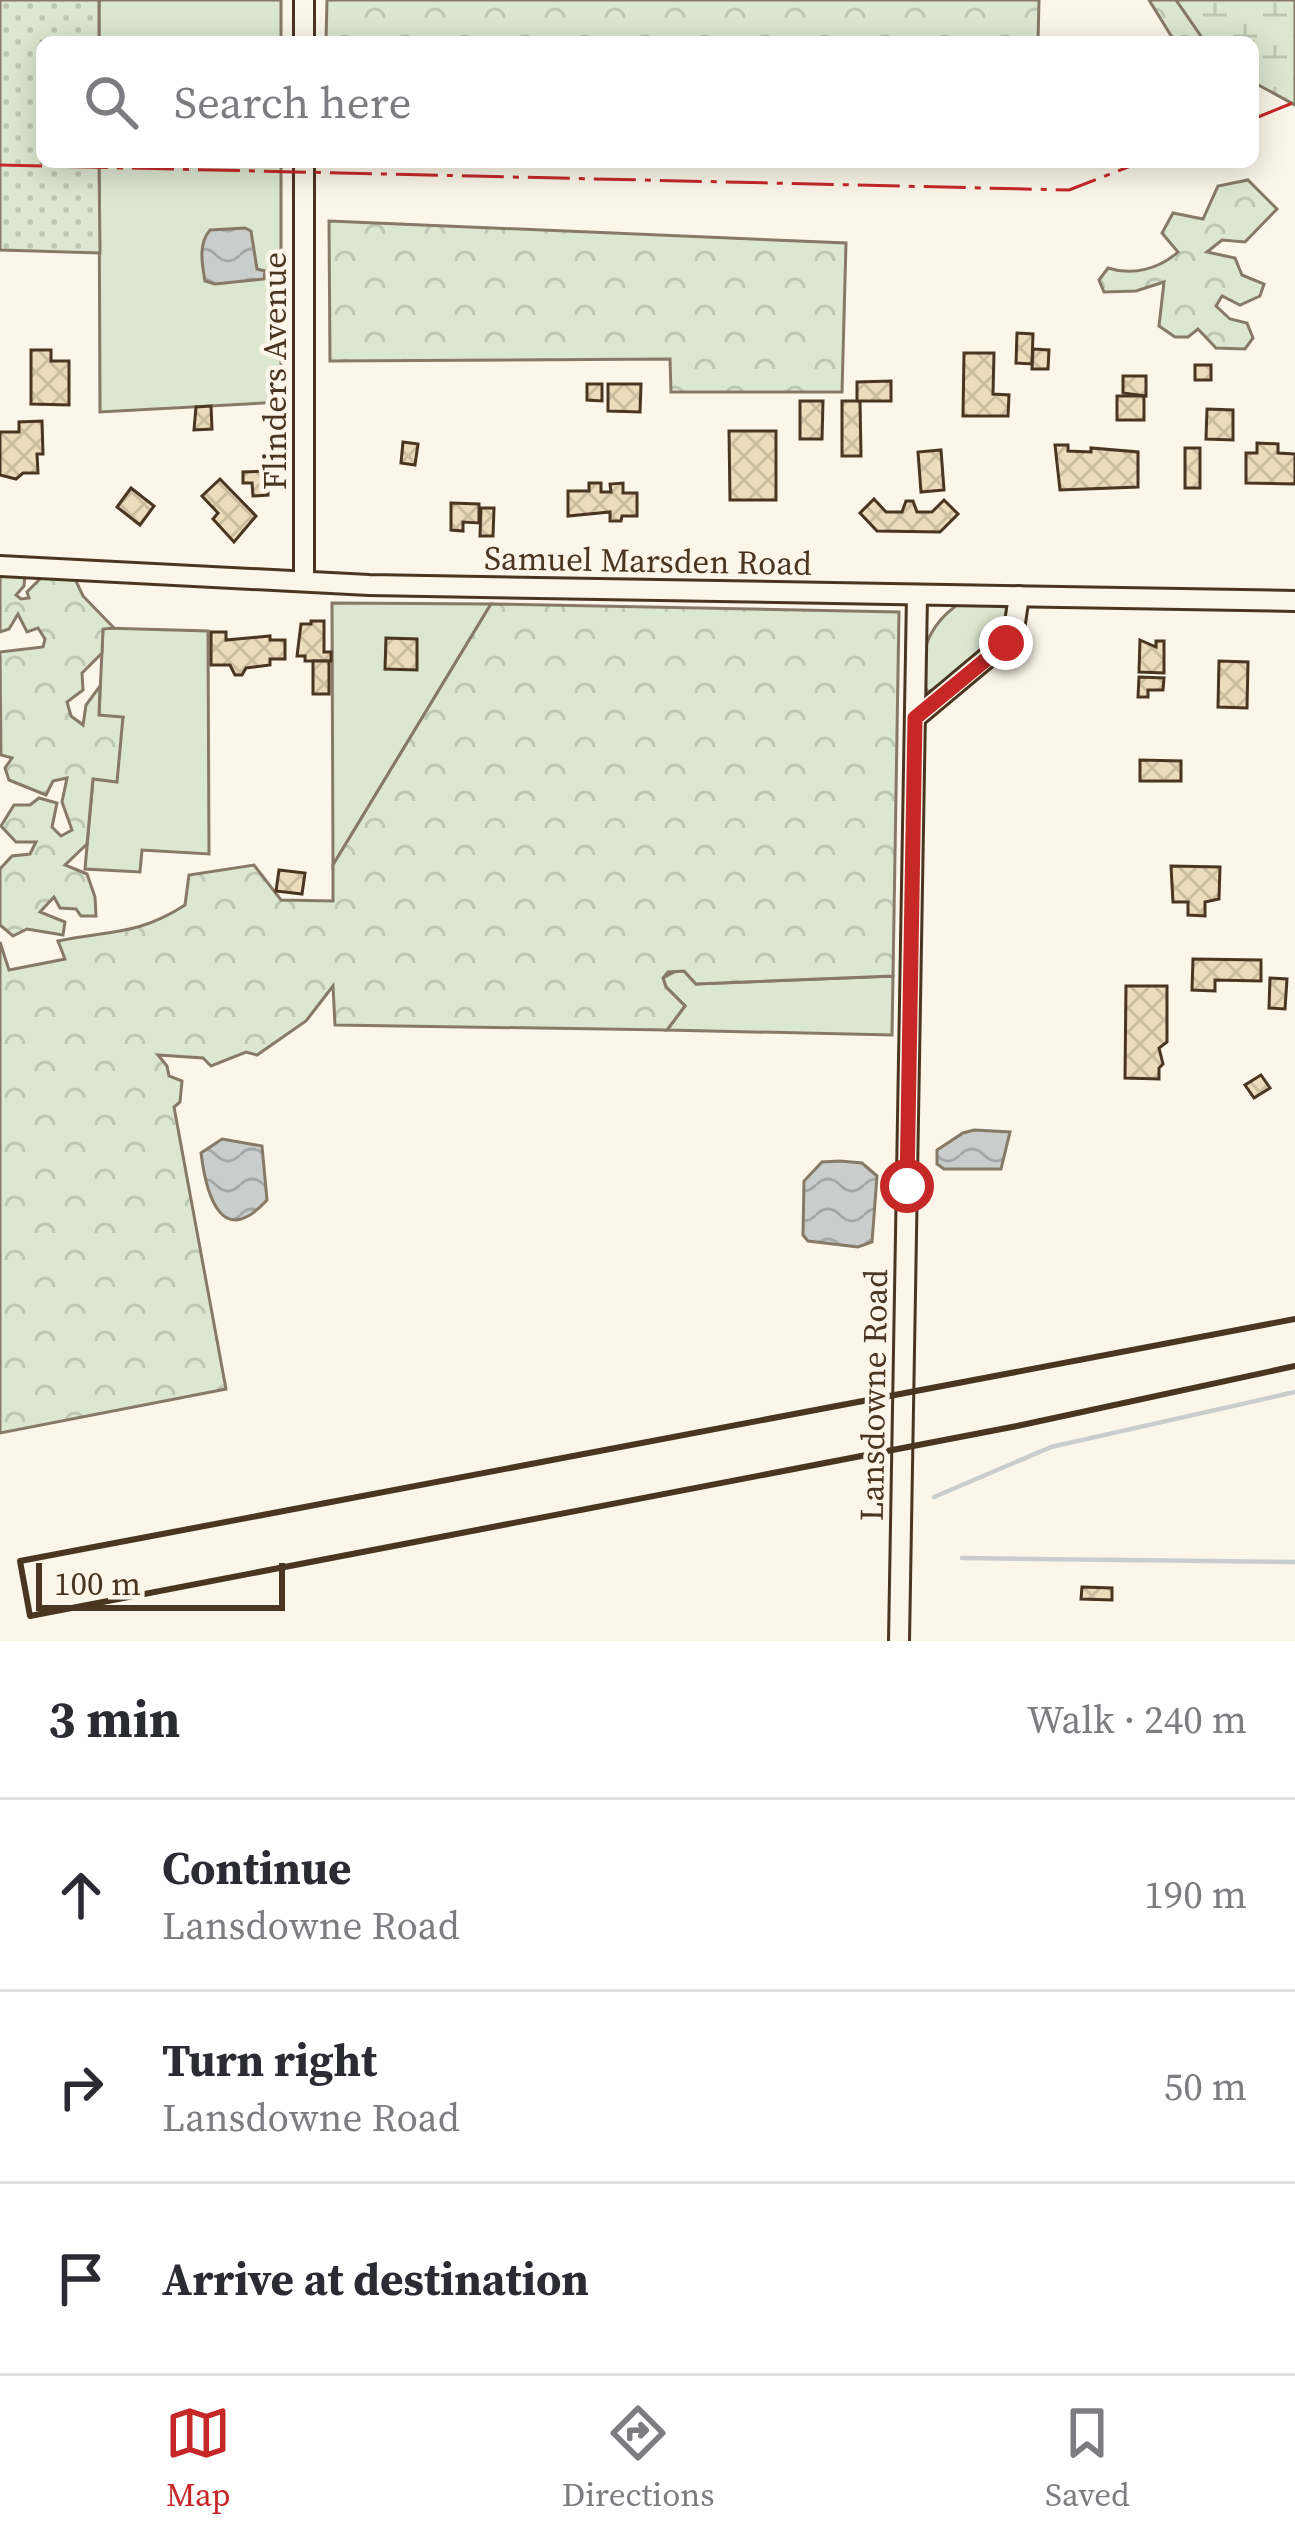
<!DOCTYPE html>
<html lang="en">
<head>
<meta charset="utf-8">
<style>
	body { margin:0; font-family:"Source Serif 4",serif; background:#f2f2f3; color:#2b2b33 }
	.scale { position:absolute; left:36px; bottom:30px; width:249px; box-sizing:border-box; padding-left:12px; border:6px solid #4a3520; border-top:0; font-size:33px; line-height:42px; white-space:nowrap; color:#4a3520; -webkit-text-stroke:9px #fbf6e9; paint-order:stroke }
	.stop { position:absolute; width:36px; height:36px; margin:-27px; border:9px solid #c62828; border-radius:50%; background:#fff }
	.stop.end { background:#c62828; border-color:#fff; box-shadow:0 3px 12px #0008 }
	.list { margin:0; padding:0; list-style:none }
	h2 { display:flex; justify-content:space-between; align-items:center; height:156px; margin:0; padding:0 48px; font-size:51px }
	h2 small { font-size:39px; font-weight:400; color:#7c7c81 }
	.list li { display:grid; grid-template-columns:78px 1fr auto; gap:36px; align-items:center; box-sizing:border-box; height:192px; padding:0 48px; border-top:3px solid #e1e1e2 }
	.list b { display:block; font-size:45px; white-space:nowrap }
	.list p { margin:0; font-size:39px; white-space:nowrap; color:#7c7c81 }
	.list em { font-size:39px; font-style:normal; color:#7c7c81 }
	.icon { flex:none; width:66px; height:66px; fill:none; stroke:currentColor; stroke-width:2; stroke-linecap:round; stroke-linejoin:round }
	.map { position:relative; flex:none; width:1295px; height:1641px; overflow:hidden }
	.search { position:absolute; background:#fff; box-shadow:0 6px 30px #0003; left:36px; right:36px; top:36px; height:132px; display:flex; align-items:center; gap:30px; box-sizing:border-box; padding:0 42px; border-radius:18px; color:#7c7c81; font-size:45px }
	.sheet { height:732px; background:#fff }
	nav { display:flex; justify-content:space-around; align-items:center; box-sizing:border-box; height:168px; border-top:3px solid #e1e1e2; background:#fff; font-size:33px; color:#7c7c81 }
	nav a { display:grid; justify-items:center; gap:6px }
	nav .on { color:#c62828 }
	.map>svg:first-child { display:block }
	.grass { fill:#dce7d0; stroke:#887966; stroke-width:3 }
	.forest { fill:url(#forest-crowns); stroke:#887966; stroke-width:3 }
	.wetland { fill:url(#wetland-marsh); stroke:#887966; stroke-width:3 }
	.park { fill:url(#park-dots); stroke:#887966; stroke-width:3 }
	.water { fill:url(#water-waves); stroke:#887966; stroke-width:3 }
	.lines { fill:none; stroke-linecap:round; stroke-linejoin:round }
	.stream { stroke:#c9cecd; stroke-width:4.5 }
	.building { fill:url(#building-cross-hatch); stroke:#4a3520; stroke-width:3 }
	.minor-casing { stroke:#4a3520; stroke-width:24 }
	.minor { stroke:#fbf6e9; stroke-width:18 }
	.wall { stroke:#4a3520; stroke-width:6 }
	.power { stroke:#c62828; stroke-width:3; stroke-dasharray:42 9 6 9; stroke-linecap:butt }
	.route { stroke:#c62828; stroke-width:15 }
	.labels { text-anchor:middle; stroke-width:9; stroke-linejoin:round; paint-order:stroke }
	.street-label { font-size:33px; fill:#4a3520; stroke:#fbf6e9 }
</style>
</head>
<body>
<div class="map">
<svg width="1295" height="1641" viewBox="0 0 1295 1641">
	<defs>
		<pattern id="forest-crowns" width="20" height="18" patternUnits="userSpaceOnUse" patternTransform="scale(3)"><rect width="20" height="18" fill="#dce7d0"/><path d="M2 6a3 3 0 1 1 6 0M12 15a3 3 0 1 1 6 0" fill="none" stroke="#bec7b2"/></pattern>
		<pattern id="wetland-marsh" width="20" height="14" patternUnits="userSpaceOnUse" patternTransform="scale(3)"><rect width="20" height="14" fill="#dce7d0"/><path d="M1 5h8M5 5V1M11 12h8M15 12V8" fill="none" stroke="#bec7b2"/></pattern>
		<pattern id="park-dots" width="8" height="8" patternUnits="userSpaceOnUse" patternTransform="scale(3)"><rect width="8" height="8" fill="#dce7d0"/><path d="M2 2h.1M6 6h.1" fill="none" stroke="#bec7b2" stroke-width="1.8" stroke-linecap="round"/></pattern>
		<pattern id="water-waves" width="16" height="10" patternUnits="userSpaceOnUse" patternTransform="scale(3)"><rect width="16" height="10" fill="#c9cecd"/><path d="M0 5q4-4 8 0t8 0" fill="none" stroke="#a5a8a6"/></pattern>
		<pattern id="building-cross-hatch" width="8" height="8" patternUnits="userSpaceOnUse" patternTransform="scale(3)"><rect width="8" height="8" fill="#ecdcbc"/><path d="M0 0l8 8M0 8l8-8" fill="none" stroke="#ccbda1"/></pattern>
	</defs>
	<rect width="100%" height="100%" fill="#fbf6e9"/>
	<g class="grass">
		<rect x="99" y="0" width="182" height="42"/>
		<polygon points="99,162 281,162 281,402 100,412"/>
		<polygon points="332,603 491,604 333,865"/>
		<path d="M960,603L1006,607L1011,626L938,688L927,692C915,656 929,624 960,603Z"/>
		<polygon points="103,628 208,631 209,854 142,850 140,872 85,869 93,779 123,718 99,716"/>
		<polygon points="676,971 684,971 696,984 893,976 892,1035 667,1030 685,1006 666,987 663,978"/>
	</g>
	<g class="forest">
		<polygon points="327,0 1039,0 1038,42 326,42"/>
		<polygon points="1149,0 1295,0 1243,42 1175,42"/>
		<path d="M1248,180L1277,209L1245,242L1222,240L1207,252L1235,258L1242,275L1264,284L1260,296L1240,305L1222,296L1216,306L1230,319L1247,323L1253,338L1245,349L1216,348L1198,329L1188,337H1175L1159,326L1164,282L1136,291L1104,292L1099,280L1108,268C1132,276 1159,269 1178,252L1162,233L1173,213L1203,219L1218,186Z"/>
		<polygon points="329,221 846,243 842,392 671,392 670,359 330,361"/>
		<polygon points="0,574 25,575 24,586 16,595 21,599 29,598 27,592 42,577 75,579 83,596 114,628 103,629 102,653 82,673 83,690 67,702 71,716 83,725 86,705 100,686 99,715 123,717 117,782 93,779 87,844 65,865 87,874 95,897 96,916 81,916 76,909 60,908 54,897 40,912 65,922 63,935 27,929 13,936 0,925 0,869 12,856 30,854 36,842 16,842 1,826 14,805 30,805 39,798 57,803 52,827 61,836 72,830 62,802 67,778 53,781 46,795 9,780 5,768 12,758 1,755 0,652 43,647 45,639 38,628 27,632 18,614 9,629 0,632"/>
		<path d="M491,604L899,612L893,976L696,984L684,971L668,972L663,978L666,987L685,1006L667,1030L335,1025L333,986L306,1021L257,1055L246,1052L211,1066L203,1058L158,1055L167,1066L169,1076L182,1081L180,1102L174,1107L226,1389L0,1433V942L9,970L65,959L58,941C110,930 137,936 185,905L189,875L254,865L281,900L333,901V865Z"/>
	</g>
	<polygon class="wetland" points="1176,0 1295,0 1295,105 1253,82 1253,42 1205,42"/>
	<polygon class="park" points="0,0 99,0 99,42 42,42 42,162 99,162 100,253 0,250"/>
	<g class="water">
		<path d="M245,228L251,231L257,269L265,271L264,279L215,284L205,281C202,264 198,244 210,230Z"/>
		<polygon points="974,1130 1010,1132 1001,1169 944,1169 937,1164 937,1150 963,1133"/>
		<path d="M222,1139L262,1146L267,1200C221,1251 206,1193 201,1153Z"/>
		<polygon points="840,1161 862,1163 877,1176 872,1242 858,1247 808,1241 803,1235 804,1181 822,1162"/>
	</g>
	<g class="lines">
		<g class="stream">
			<polyline points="934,1497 1051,1447 1295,1392"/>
			<polyline points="962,1558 1295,1562"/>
		</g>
	</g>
	<g class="building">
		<polygon points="1017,333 1033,334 1032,364 1016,363"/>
		<polygon points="1033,349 1049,350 1048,369 1032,369"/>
		<polygon points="31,350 51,350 51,361 69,361 69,405 31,404"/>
		<polygon points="964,353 994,353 993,394 1009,395 1008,416 963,416"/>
		<rect x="1195" y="365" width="16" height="15"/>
		<polygon points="1123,376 1146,376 1146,396 1123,393"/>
		<polygon points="891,381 891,401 860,401 861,456 842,456 842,401 857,401 857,382"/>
		<polygon points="587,384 602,384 602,401 587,400"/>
		<polygon points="608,384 641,384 640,412 608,411"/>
		<rect x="1117" y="396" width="27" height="24"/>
		<polygon points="800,401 823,401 822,439 800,439"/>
		<polygon points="211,406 212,429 194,430 196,407"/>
		<polygon points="1207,409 1233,410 1233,440 1206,439"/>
		<polygon points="42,421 43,454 37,454 38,473 23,473 16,479 0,475 0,432 19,432 19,422"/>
		<polygon points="729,431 776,431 776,500 730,500"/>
		<polygon points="403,442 418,444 415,465 401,463"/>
		<polygon points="1257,443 1278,444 1278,453 1295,454 1295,484 1246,483 1246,453 1257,453"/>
		<polygon points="1055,445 1068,445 1068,451 1091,452 1091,448 1138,452 1138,487 1060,490"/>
		<rect x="1185" y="448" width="15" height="40"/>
		<polygon points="941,450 944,490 921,492 918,452"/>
		<polygon points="267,471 268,495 253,496 252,483 243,483 243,472"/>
		<polygon points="220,479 256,516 234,542 213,519 218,513 202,496"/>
		<polygon points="589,483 601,483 601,492 611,492 610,484 623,483 623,493 637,493 637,516 622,516 621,521 610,521 610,512 568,516 568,491 589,491"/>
		<polygon points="131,488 154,506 140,525 117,507"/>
		<polygon points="874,499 886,512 902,512 906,501 913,501 917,512 932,512 944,500 958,514 940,532 877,531 860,513"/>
		<polygon points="451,503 479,504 479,523 463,522 463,531 451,530"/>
		<polygon points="481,508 494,508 493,536 480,536"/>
		<polygon points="311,621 324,621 324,652 331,652 331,661 305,661 305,656 297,656 301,624 311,624"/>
		<polygon points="211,632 226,632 226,640 270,636 270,640 285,640 285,659 270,659 270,665 246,668 242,675 235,675 230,665 211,665"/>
		<polygon points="386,638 417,639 417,670 385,669"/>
		<polygon points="1140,640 1156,647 1156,641 1164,641 1164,673 1139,672"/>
		<rect x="313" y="661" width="16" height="33"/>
		<polygon points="1219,661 1248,662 1247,708 1218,707"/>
		<polygon points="1139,677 1164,678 1163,690 1148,690 1148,697 1138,697"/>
		<polygon points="1140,760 1181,761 1181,781 1140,781"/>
		<polygon points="1171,866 1220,867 1219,899 1205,902 1205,916 1188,915 1188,902 1173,902"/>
		<polygon points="279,870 305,873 302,894 276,891"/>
		<polygon points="1193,959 1261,960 1261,981 1215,980 1215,991 1192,990"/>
		<polygon points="1270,978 1287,979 1285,1009 1269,1008"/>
		<polygon points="1126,986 1167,986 1167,1042 1159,1048 1163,1064 1159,1068 1159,1079 1125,1078"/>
		<polygon points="1261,1075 1270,1088 1254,1098 1245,1085"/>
		<polygon points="1082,1587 1112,1588 1112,1600 1081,1599"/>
	</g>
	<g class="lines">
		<defs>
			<g id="minor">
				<polyline points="304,42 304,0"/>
				<polyline points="0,566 369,585 1295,601"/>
				<polyline points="304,580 304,162"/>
				<polyline points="915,718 1013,636 1019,596"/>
				<polyline points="899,1641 917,595"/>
			</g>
		</defs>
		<use href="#minor" class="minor-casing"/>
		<use href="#minor" class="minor"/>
		<polyline class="wall" points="1295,1319 20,1561 30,1616 1017,1426 1295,1366"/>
		<g class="power">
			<polyline points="1253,119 1295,102"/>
			<polyline points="0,165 1069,190 1141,162"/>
		</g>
	</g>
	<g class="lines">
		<polyline class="route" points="907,1186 915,718 1006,643"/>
	</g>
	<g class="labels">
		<g class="street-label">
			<text transform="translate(274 371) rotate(-90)" y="12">Flinders Avenue</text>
			<text transform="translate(648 560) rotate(1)" y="12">Samuel Marsden Road</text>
			<text transform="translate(873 1395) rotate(-89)" y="12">Lansdowne Road</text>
		</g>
	</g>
</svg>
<div class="scale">100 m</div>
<div class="stop" style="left:907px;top:1186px"></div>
<div class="stop end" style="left:1006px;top:643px"></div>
<div class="search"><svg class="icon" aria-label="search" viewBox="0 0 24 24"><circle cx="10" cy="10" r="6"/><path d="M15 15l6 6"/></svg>Search here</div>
</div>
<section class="sheet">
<h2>3 min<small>Walk · 240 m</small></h2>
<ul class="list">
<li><svg class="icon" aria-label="ahead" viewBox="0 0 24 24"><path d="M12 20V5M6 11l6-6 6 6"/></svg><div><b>Continue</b><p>Lansdowne Road</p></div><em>190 m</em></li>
<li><svg class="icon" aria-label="right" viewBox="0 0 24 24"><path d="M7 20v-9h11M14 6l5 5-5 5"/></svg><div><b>Turn right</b><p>Lansdowne Road</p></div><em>50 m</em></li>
<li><svg class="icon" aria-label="arrive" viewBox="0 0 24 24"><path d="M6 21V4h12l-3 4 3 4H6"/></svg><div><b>Arrive at destination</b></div></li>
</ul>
</section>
<nav>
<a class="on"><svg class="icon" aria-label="map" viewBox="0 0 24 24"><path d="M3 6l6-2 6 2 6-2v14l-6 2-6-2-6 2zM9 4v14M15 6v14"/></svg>Map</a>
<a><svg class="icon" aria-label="directions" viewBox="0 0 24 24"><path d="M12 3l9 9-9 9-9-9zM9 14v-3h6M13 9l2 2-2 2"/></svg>Directions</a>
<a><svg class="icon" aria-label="saved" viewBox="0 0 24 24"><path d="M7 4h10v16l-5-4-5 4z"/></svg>Saved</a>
</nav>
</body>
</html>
